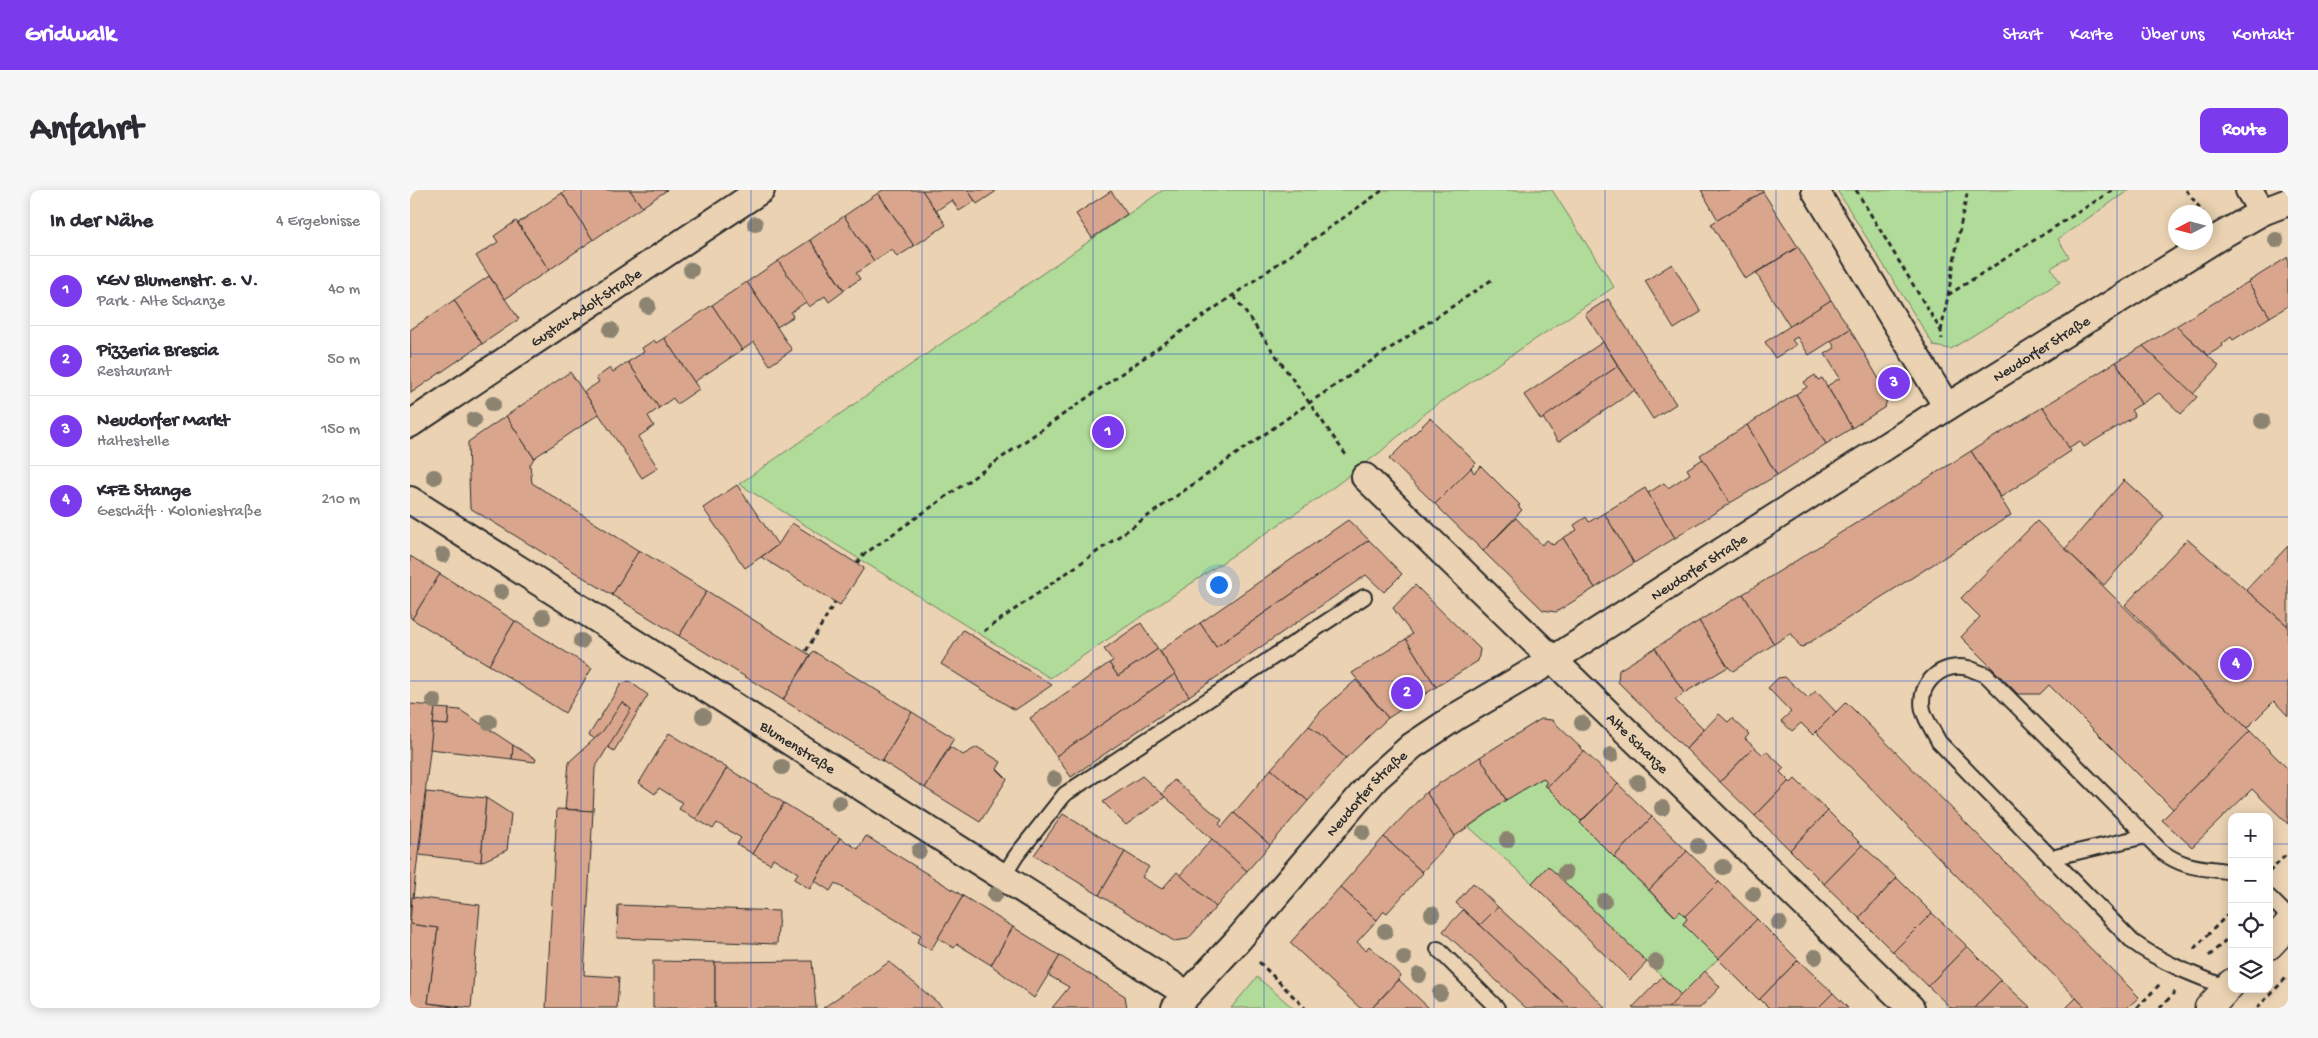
<!DOCTYPE html>
<html lang="de">
<head>
<meta charset="utf-8">
<style>
	body { margin:0; font-family:"Gochi Hand",sans-serif; background:#f7f7f7; color:#2b2b33 }
	.controls { position:absolute; right:15px; bottom:15px; display:grid; overflow:hidden; border-radius:10px; box-shadow:0 2px 12px #0003 }
	.controls button { width:45px; height:45px; display:grid; place-items:center; padding:0; border:0; border-bottom:1px solid #e1e1e2; background:#fff; color:#2b2b33; font:25px sans-serif }
	.compass { position:absolute; left:1758px; top:15px; width:45px; height:45px; border-radius:50%; background:#fff; box-shadow:0 2px 12px #0003; rotate:264deg }
	.you { position:absolute; left:808px; top:394px; width:18px; height:18px; margin:-12px; border:4px solid #fff; border-radius:50%; background:#1a73e8; box-shadow:0 0 0 8px #1a73e833 }
	.badge { display:grid; place-items:center; width:32px; height:32px; border-radius:50%; background:#7c3aed; color:#fff; font-size:16px; font-weight:700 }
	.pin { position:absolute; translate:-50% -50%; border:2px solid #fff; box-shadow:0 1px 5px #0006 }
	.list { margin:0; padding:0; list-style:none }
	h2 { display:flex; justify-content:space-between; align-items:center; height:65px; margin:0; padding:0 20px; font-size:21px }
	h2 small { font-size:16px; font-weight:400; color:#7c7c81 }
	.list li { display:grid; grid-template-columns:32px 1fr auto; gap:15px; align-items:center; box-sizing:border-box; height:70px; padding:0 20px; border-top:1px solid #e1e1e2 }
	.list b { display:block; font-size:19px; white-space:nowrap }
	.list p { margin:0; font-size:16px; white-space:nowrap; color:#7c7c81 }
	.list em { font-size:16px; font-style:normal; color:#7c7c81 }
	.icon { flex:none; width:28px; height:28px; fill:none; stroke:currentColor; stroke-width:2; stroke-linecap:round; stroke-linejoin:round }
	.map { position:relative; flex:none; width:1878px; height:818px; overflow:hidden; border-radius:10px }
	header { display:flex; align-items:center; gap:30px; box-sizing:border-box; height:70px; padding:0 25px; background:#7c3aed; color:#fff }
	header strong { font-size:24px }
	nav { display:flex; gap:28px; margin-inline-start:auto; font-size:18px }
	.intro { display:flex; align-items:center; justify-content:space-between; box-sizing:border-box; height:120px; padding:0 30px }
	h1 { margin:0; font-size:35px }
	.button { padding:12px 22px; border-radius:10px; background:#7c3aed; color:#fff; font-size:18px; font-weight:700 }
	main { display:flex; gap:30px; padding:0 30px }
	aside { flex:1; background:#fff; border-radius:10px; box-shadow:0 2px 12px #0003 }
	.map>svg:first-child { display:block }
	.green { fill:#b0db98; stroke:#6e8362 }
	.building { fill:#d9a68d; stroke:#2b2b2b }
	.lines { fill:none; stroke-linecap:round; stroke-linejoin:round }
	.service-casing { stroke:#2b2b2b; stroke-width:18 }
	.minor-casing { stroke:#2b2b2b; stroke-width:30 }
	.primary-casing { stroke:#2b2b2b; stroke-width:31 }
	.path { stroke:#2b2b2b; stroke-width:3; stroke-dasharray:5 4; stroke-linecap:butt }
	.service { stroke:#ead2b2; stroke-width:14 }
	.minor { stroke:#ead2b2; stroke-width:26 }
	.primary { stroke:#ead2b2; stroke-width:28 }
	.tree { fill:#8c8471 }
	.grid { fill:none; stroke:#1d4ed8; stroke-width:1; stroke-opacity:0.55 }
	.labels { text-anchor:middle; stroke-width:4; stroke-linejoin:round; paint-order:stroke }
	.street-label { font-size:15px; fill:#2b2b2b; stroke:#ead2b2 }
</style>
</head>
<body>
<header>
<strong>Gridwalk</strong>
<nav><a>Start</a><a>Karte</a><a>Über uns</a><a>Kontakt</a></nav>
</header>
<div class="intro"><h1>Anfahrt</h1><a class="button">Route</a></div>
<main>
<aside>
<h2>In der Nähe<small>4 Ergebnisse</small></h2>
<ul class="list">
<li><span class="badge">1</span><div><b>KGV Blumenstr. e. V.</b><p>Park · Alte Schanze</p></div><em>40 m</em></li>
<li><span class="badge">2</span><div><b>Pizzeria Brescia</b><p>Restaurant</p></div><em>50 m</em></li>
<li><span class="badge">3</span><div><b>Neudorfer Markt</b><p>Haltestelle</p></div><em>150 m</em></li>
<li><span class="badge">4</span><div><b>KFZ Stange</b><p>Geschäft · Koloniestraße</p></div><em>210 m</em></li>
</ul>
</aside>
<div class="map">
<svg width="1878" height="818" viewBox="0 0 1878 818">
	<rect width="100%" height="100%" fill="#ead2b2"/>
	<filter id="ink" filterUnits="userSpaceOnUse"><feTurbulence type="fractalNoise" baseFrequency=".02" numOctaves="2"/><feDisplacementMap in="SourceGraphic" scale="10" xChannelSelector="R" yChannelSelector="G"/><feConvolveMatrix kernelMatrix="1 2 1 2 8 2 1 2 1" color-interpolation-filters="sRGB"/></filter>
	<g filter="url(#ink)">
		<g class="green">
			<polygon points="753,0 1142,0 1204,97 1016,222 969,263 913,305 640,488 329,294"/>
			<polygon points="1427,0 1719,0 1648,49 1659,67 1641,78 1650,92 1541,159 1524,156"/>
			<polygon points="1133,588 1137,593 1135,595 1171,631 1170,633 1264,726 1270,721 1277,729 1273,734 1308,769 1271,805 1138,676 1122,693 1059,637 1096,610"/>
			<polygon points="847,787 883,818 821,818"/>
		</g>
		<g class="building">
			<polygon points="156,0 220,0 232,17 183,50 152,3"/>
			<polygon points="220,0 257,0 232,17"/>
			<polygon points="473,0 512,0 536,35 504,56 468,3"/>
			<polygon points="512,0 558,0 565,11 549,21 542,10 526,21"/>
			<polygon points="558,0 584,0 585,2 567,14"/>
			<polygon points="1291,0 1352,0 1353,2 1308,30"/>
			<polygon points="701,1 717,24 682,48 666,24"/>
			<polygon points="1353,2 1388,57 1335,89 1301,34"/>
			<polygon points="152,3 183,50 139,80 108,33"/>
			<polygon points="468,3 504,56 487,67 482,59 464,71 434,26"/>
			<polygon points="434,26 464,71 446,83 450,89 434,100 400,50"/>
			<polygon points="106,31 139,80 95,109 66,66 88,52 84,46"/>
			<polygon points="400,50 434,101 419,112 415,106 399,117 368,71"/>
			<polygon points="1388,57 1421,110 1380,137 1346,83"/>
			<polygon points="1878,67 1878,116 1860,127 1838,92"/>
			<polygon points="368,71 396,112 381,122 383,127 367,137 337,92"/>
			<polygon points="1262,74 1291,122 1264,139 1235,91"/>
			<polygon points="79,86 109,129 72,154 44,110"/>
			<polygon points="337,92 382,160 360,175 344,152 332,160 302,115"/>
			<polygon points="1838,92 1860,127 1823,150 1821,147 1812,154 1813,156 1798,165 1766,136"/>
			<polygon points="1198,109 1266,214 1243,229 1175,124"/>
			<polygon points="44,110 72,154 1,203 0,140"/>
			<polygon points="1421,110 1440,139 1399,165 1387,147 1382,150 1386,155 1365,168 1355,152"/>
			<polygon points="302,115 332,160 284,192 254,148"/>
			<polygon points="1766,136 1809,176 1783,204 1733,156"/>
			<polygon points="1440,139 1478,205 1475,217 1442,238 1417,196 1430,188 1415,164 1425,158 1421,151"/>
			<polygon points="254,148 289,199 267,214 263,208 249,218 218,172 234,162 232,158 244,150 246,153"/>
			<polygon points="1193,152 1208,176 1131,230 1114,205"/>
			<polygon points="1733,156 1787,207 1771,224 1749,203 1731,214 1706,172"/>
			<polygon points="218,172 249,218 238,226 244,236 228,247 248,278 232,288 174,202 189,192 186,188 200,178 203,182"/>
			<polygon points="1706,172 1731,214 1721,220 1725,226 1674,257 1670,251 1658,258 1633,217"/>
			<polygon points="1208,176 1225,200 1148,252 1133,228"/>
			<polygon points="160,182 189,224 124,268 96,226"/>
			<polygon points="1405,185 1408,190 1412,188 1442,238 1416,254 1386,204 1397,197 1394,192"/>
			<polygon points="1386,204 1416,254 1367,285 1337,235"/>
			<polygon points="1633,217 1661,261 1591,307 1561,261"/>
			<polygon points="96,226 124,268 120,275 122,293 229,361 202,405 60,318 58,252"/>
			<polygon points="1020,228 1066,273 1025,314 979,269"/>
			<polygon points="1337,235 1367,285 1320,313 1290,265"/>
			<polygon points="1561,261 1601,325 1391,458 1381,443 1364,454 1333,404"/>
			<polygon points="1293,269 1320,313 1265,348 1238,303 1254,293 1258,298 1280,284 1277,279"/>
			<polygon points="1071,276 1110,315 1108,316 1112,320 1073,361 1025,314 1061,278 1064,283"/>
			<polygon points="1714,290 1754,326 1694,395 1655,359"/>
			<polygon points="327,295 368,355 335,378 293,318"/>
			<polygon points="1235,298 1265,348 1224,373 1194,323"/>
			<polygon points="1194,323 1224,373 1185,398 1153,348 1167,340 1164,335 1176,327 1179,332"/>
			<polygon points="1106,328 1132,355 1137,350 1143,355 1153,348 1185,398 1146,422 1133,420 1073,361"/>
			<polygon points="938,330 959,350 806,457 790,433"/>
			<polygon points="1627,331 1840,541 1763,619 1639,495 1630,504 1608,504 1551,447 1570,427 1551,408"/>
			<polygon points="382,333 454,378 430,415 351,367 368,355"/>
			<polygon points="1777,349 1878,436 1878,526 1864,511 1837,538 1715,415"/>
			<polygon points="959,350 992,384 974,402 956,385 779,506 750,461 790,433 806,457"/>
			<polygon points="1878,356 1878,436 1836,400"/>
			<polygon points="229,360 297,401 269,446 202,405"/>
			<polygon points="0,366 30,384 2,429 0,427"/>
			<polygon points="30,384 105,431 79,475 2,429"/>
			<polygon points="1005,395 1070,459 1068,471 1026,497 996,449 1002,444 983,418"/>
			<polygon points="297,401 400,465 373,510 269,446"/>
			<polygon points="1333,404 1364,454 1323,481 1318,477 1289,431"/>
			<polygon points="105,431 182,478 155,523 79,475"/>
			<polygon points="1289,431 1318,477 1274,503 1245,458"/>
			<polygon points="731,433 748,459 708,486 699,473 703,471 694,459"/>
			<polygon points="553,440 642,495 605,520 531,474"/>
			<polygon points="996,449 1026,497 978,528 942,483"/>
			<polygon points="1245,458 1274,503 1265,510 1294,539 1276,559 1208,492 1209,480"/>
			<polygon points="748,459 765,484 646,566 620,528 699,473 708,486"/>
			<polygon points="403,461 502,522 472,571 373,510"/>
			<polygon points="765,484 779,506 661,587 646,566"/>
			<polygon points="1375,487 1398,508 1406,501 1426,522 1403,545 1391,533 1382,541 1371,531 1381,522 1358,498 1368,488"/>
			<polygon points="946,490 978,528 936,568 899,536 910,522"/>
			<polygon points="219,491 238,505 204,561 179,545 211,494"/>
			<polygon points="212,512 221,519 185,578 183,621 155,619 159,572 193,541"/>
			<polygon points="1436,512 1729,807 1717,818 1676,818 1406,542"/>
			<polygon points="0,514 24,516 25,518 0,734 28,738 18,813 50,818 0,818"/>
			<polygon points="25,518 39,519 38,535 23,534"/>
			<polygon points="39,519 50,520 103,555 102,569 20,559 23,534 38,535"/>
			<polygon points="502,522 544,548 515,598 472,571"/>
			<polygon points="1309,524 1318,532 1322,528 1339,544 1335,549 1344,557 1310,592 1276,559"/>
			<polygon points="1131,529 1142,530 1174,561 1137,597 1134,595 1137,593 1133,588 1096,610 1070,567"/>
			<polygon points="899,536 936,568 898,611 861,579"/>
			<polygon points="1840,541 1878,579 1878,634 1842,599 1782,657 1752,630"/>
			<polygon points="259,543 317,578 286,629 269,619 273,613 249,598 245,604 229,593"/>
			<polygon points="103,555 126,569 125,572 102,569"/>
			<polygon points="540,557 553,565 567,557 591,572 587,579 597,589 570,632 515,598"/>
			<polygon points="1344,557 1353,565 1356,561 1374,578 1370,582 1379,591 1345,626 1310,592"/>
			<polygon points="1174,561 1208,594 1171,631 1137,597"/>
			<polygon points="1070,567 1096,610 1045,646 1016,602"/>
			<polygon points="317,578 374,613 343,664 327,654 331,648 307,633 303,639 286,629"/>
			<polygon points="861,579 898,611 860,655 824,623"/>
			<polygon points="732,586 755,607 716,635 693,612"/>
			<polygon points="1385,589 1418,621 1380,660 1345,626 1379,591 1381,593"/>
			<polygon points="764,590 812,630 809,634 812,637 824,623 860,655 837,681 752,604"/>
			<polygon points="1208,594 1242,627 1204,667 1170,633"/>
			<polygon points="16,602 76,608 71,672 9,665"/>
			<polygon points="1016,602 1045,646 1012,682 974,647"/>
			<polygon points="76,608 101,624 97,660 71,672"/>
			<polygon points="374,613 430,648 400,699 384,689 388,683 363,668 360,674 343,664"/>
			<polygon points="147,619 183,621 174,785 209,787 207,818 136,818"/>
			<polygon points="1418,621 1452,655 1414,694 1380,660"/>
			<polygon points="653,624 715,662 689,705 624,665"/>
			<polygon points="1242,627 1277,661 1239,700 1204,667"/>
			<polygon points="456,646 553,706 521,760 507,752 511,745 425,693 420,701 405,691 430,648 448,659"/>
			<polygon points="974,647 1013,683 977,723 974,721 967,730 930,697"/>
			<polygon points="802,649 837,681 806,717 770,685"/>
			<polygon points="1452,655 1487,688 1449,728 1414,694"/>
			<polygon points="1277,661 1309,692 1275,726 1270,721 1265,726 1239,700"/>
			<polygon points="715,662 739,677 732,687 752,699 767,682 806,717 778,749 764,751 689,705"/>
			<polygon points="1138,676 1237,772 1220,790 1122,693"/>
			<polygon points="1487,688 1522,723 1483,762 1449,728"/>
			<polygon points="1309,692 1347,729 1308,769 1273,734 1277,729 1275,726"/>
			<polygon points="1063,693 1088,717 1070,735 1046,713"/>
			<polygon points="930,697 967,730 947,752 956,760 959,756 991,786 962,818 950,818 880,753"/>
			<polygon points="553,706 603,737 581,775 547,754 544,758 528,748"/>
			<polygon points="2,707 70,715 61,818 18,813 28,738 0,734"/>
			<polygon points="208,715 369,721 367,754 207,748"/>
			<polygon points="1088,717 1158,781 1196,818 1159,818 1070,735"/>
			<polygon points="1053,720 1070,735 1159,818 1116,818 1033,741"/>
			<polygon points="1522,723 1557,756 1518,796 1483,762"/>
			<polygon points="1347,729 1388,770 1349,810 1308,769"/>
			<polygon points="603,737 650,766 624,808 581,775"/>
			<polygon points="1557,756 1591,790 1564,818 1541,818 1518,796"/>
			<polygon points="650,766 715,806 717,818 642,818 659,797 638,785"/>
			<polygon points="1388,770 1423,803 1408,818 1359,818 1350,809"/>
			<polygon points="243,771 305,772 305,818 243,818"/>
			<polygon points="402,771 406,818 305,818 305,772"/>
			<polygon points="479,772 534,818 413,818"/>
			<polygon points="1295,781 1310,797 1290,818 1258,818"/>
			<polygon points="1252,787 1271,805 1258,818 1222,818"/>
			<polygon points="989,790 1019,818 962,818"/>
			<polygon points="1591,790 1621,818 1564,818"/>
			<polygon points="1423,803 1438,818 1408,818"/>
			<polygon points="1666,808 1676,818 1656,818"/>
		</g>
		<g class="lines">
			<defs>
				<g id="service">
					<polyline points="1641,668 1736,646"/>
					<polyline points="593,687 606,666 655,604 954,407"/>
					<polyline points="1859,707 1878,726"/>
					<polyline points="1028,759 1087,818"/>
					<path d="M1818,798C1784,785 1752,773 1723,752L1529,552C1524,542 1516,531 1513,520C1507,493 1532,472 1558,478C1564,480 1570,483 1576,485L1752,662C1777,680 1794,677 1822,682"/>
				</g>
				<g id="minor">
					<polyline points="1405,0 1537,217"/>
					<polyline points="1839,0 1852,22"/>
					<path id="s1" d="M0,234L351,0"/>
					<path id="s2" d="M955,287L1501,818"/>
					<path id="s3" d="M0,310L777,804"/>
					<path id="s4" d="M765,818L828,750L966,588L1002,556L1047,526L1144,469L1537,217L1812,45L1852,22L1878,12"/>
				</g>
				<g id="primary">
					<polyline points="1859,755 1878,735"/>
					<polyline points="1799,818 1822,793"/>
				</g>
			</defs>
			<use href="#service" class="service-casing"/>
			<use href="#minor" class="minor-casing"/>
			<use href="#primary" class="primary-casing"/>
			<g class="path">
				<polyline points="1446,0 1531,141 1532,149"/>
				<polyline points="1776,0 1793,22"/>
				<polyline points="1538,105 1703,0"/>
				<polyline points="824,106 936,265"/>
				<path d="M1531,141C1541,94 1547,47 1558,0"/>
				<polyline points="447,373 453,365 973,0"/>
				<polyline points="574,441 899,213 1083,89"/>
				<polyline points="396,461 425,412"/>
				<polyline points="1859,682 1878,663"/>
				<polyline points="1784,759 1822,720"/>
				<polyline points="1799,766 1822,744"/>
				<polyline points="849,772 895,818"/>
				<polyline points="1727,818 1750,794"/>
				<polyline points="1750,818 1765,802"/>
				<polyline points="1847,818 1878,786"/>
			</g>
			<use href="#service" class="service"/>
			<use href="#minor" class="minor"/>
			<use href="#primary" class="primary"/>
		</g>
		<g class="tree">
			<circle cx="345" cy="34" r="8"/>
			<circle cx="1866" cy="50" r="8"/>
			<circle cx="281" cy="80" r="8"/>
			<circle cx="238" cy="116" r="8"/>
			<circle cx="201" cy="140" r="8"/>
			<circle cx="83" cy="214" r="8"/>
			<circle cx="64" cy="230" r="8"/>
			<circle cx="1852" cy="231" r="8"/>
			<circle cx="24" cy="287" r="8"/>
			<circle cx="33" cy="365" r="8"/>
			<circle cx="91" cy="402" r="8"/>
			<circle cx="133" cy="427" r="8"/>
			<circle cx="171" cy="451" r="8"/>
			<circle cx="24" cy="511" r="8"/>
			<circle cx="293" cy="526" r="8"/>
			<circle cx="79" cy="532" r="8"/>
			<circle cx="1172" cy="533" r="8"/>
			<circle cx="1201" cy="565" r="8"/>
			<circle cx="372" cy="577" r="8"/>
			<circle cx="644" cy="589" r="8"/>
			<circle cx="1228" cy="592" r="8"/>
			<circle cx="429" cy="613" r="8"/>
			<circle cx="1252" cy="618" r="8"/>
			<circle cx="953" cy="642" r="8"/>
			<circle cx="1097" cy="650" r="8"/>
			<circle cx="1288" cy="656" r="8"/>
			<circle cx="509" cy="661" r="8"/>
			<circle cx="1313" cy="677" r="8"/>
			<circle cx="1155" cy="683" r="8"/>
			<circle cx="1343" cy="704" r="8"/>
			<circle cx="585" cy="705" r="8"/>
			<circle cx="1194" cy="711" r="8"/>
			<circle cx="1022" cy="724" r="8"/>
			<circle cx="1369" cy="733" r="8"/>
			<circle cx="975" cy="741" r="8"/>
			<circle cx="1405" cy="767" r="8"/>
			<circle cx="994" cy="768" r="8"/>
			<circle cx="1246" cy="772" r="8"/>
			<circle cx="1009" cy="785" r="8"/>
			<circle cx="1030" cy="803" r="8"/>
		</g>
	</g>
	<path class="grid" d="M171,0V818M341,0V818M512,0V818M683,0V818M854,0V818M1024,0V818M1195,0V818M1366,0V818M1537,0V818M1707,0V818M0,164H1878M0,327H1878M0,491H1878M0,654H1822M1859,654H1878"/>
	<g class="labels">
		<g class="street-label">
			<text dy="5" stroke="none"><textPath href="#s1" startOffset="211">Gustav-Adolf-Straße</textPath></text>
			<text dy="5" stroke="none"><textPath href="#s4" startOffset="1098">Neudorfer Straße</textPath></text>
			<text dy="5" stroke="none"><textPath href="#s4" startOffset="692">Neudorfer Straße</textPath></text>
			<text dy="5" stroke="none"><textPath href="#s2" startOffset="381">Alte Schanze</textPath></text>
			<text dy="5" stroke="none"><textPath href="#s3" startOffset="460">Blumenstraße</textPath></text>
			<text dy="5" stroke="none"><textPath href="#s4" startOffset="288">Neudorfer Straße</textPath></text>
		</g>
	</g>
</svg>
<div class="controls">
<button>+</button>
<button>−</button>
<button><svg class="icon" aria-label="locate" viewBox="0 0 24 24"><circle cx="12" cy="12" r="6"/><path d="M12 2v4M12 18v4M2 12h4M18 12h4"/></svg></button>
<button><svg class="icon" aria-label="layers" viewBox="0 0 24 24"><path d="M12 4l9 5-9 5-9-5zM3 14l9 5 9-5"/></svg></button>
</div>
<svg class="compass" viewBox="-18 -18 36 36"><path d="M0-13l5 13h-10z" fill="#e53935"/><path d="M0 13l5-13h-10z" fill="#7c7c81"/></svg>
<div class="you"></div>
<div class="pin badge" style="left:698px;top:242px">1</div>
<div class="pin badge" style="left:997px;top:503px">2</div>
<div class="pin badge" style="left:1484px;top:193px">3</div>
<div class="pin badge" style="left:1826px;top:474px">4</div>
</div>
</main>
</body>
</html>
